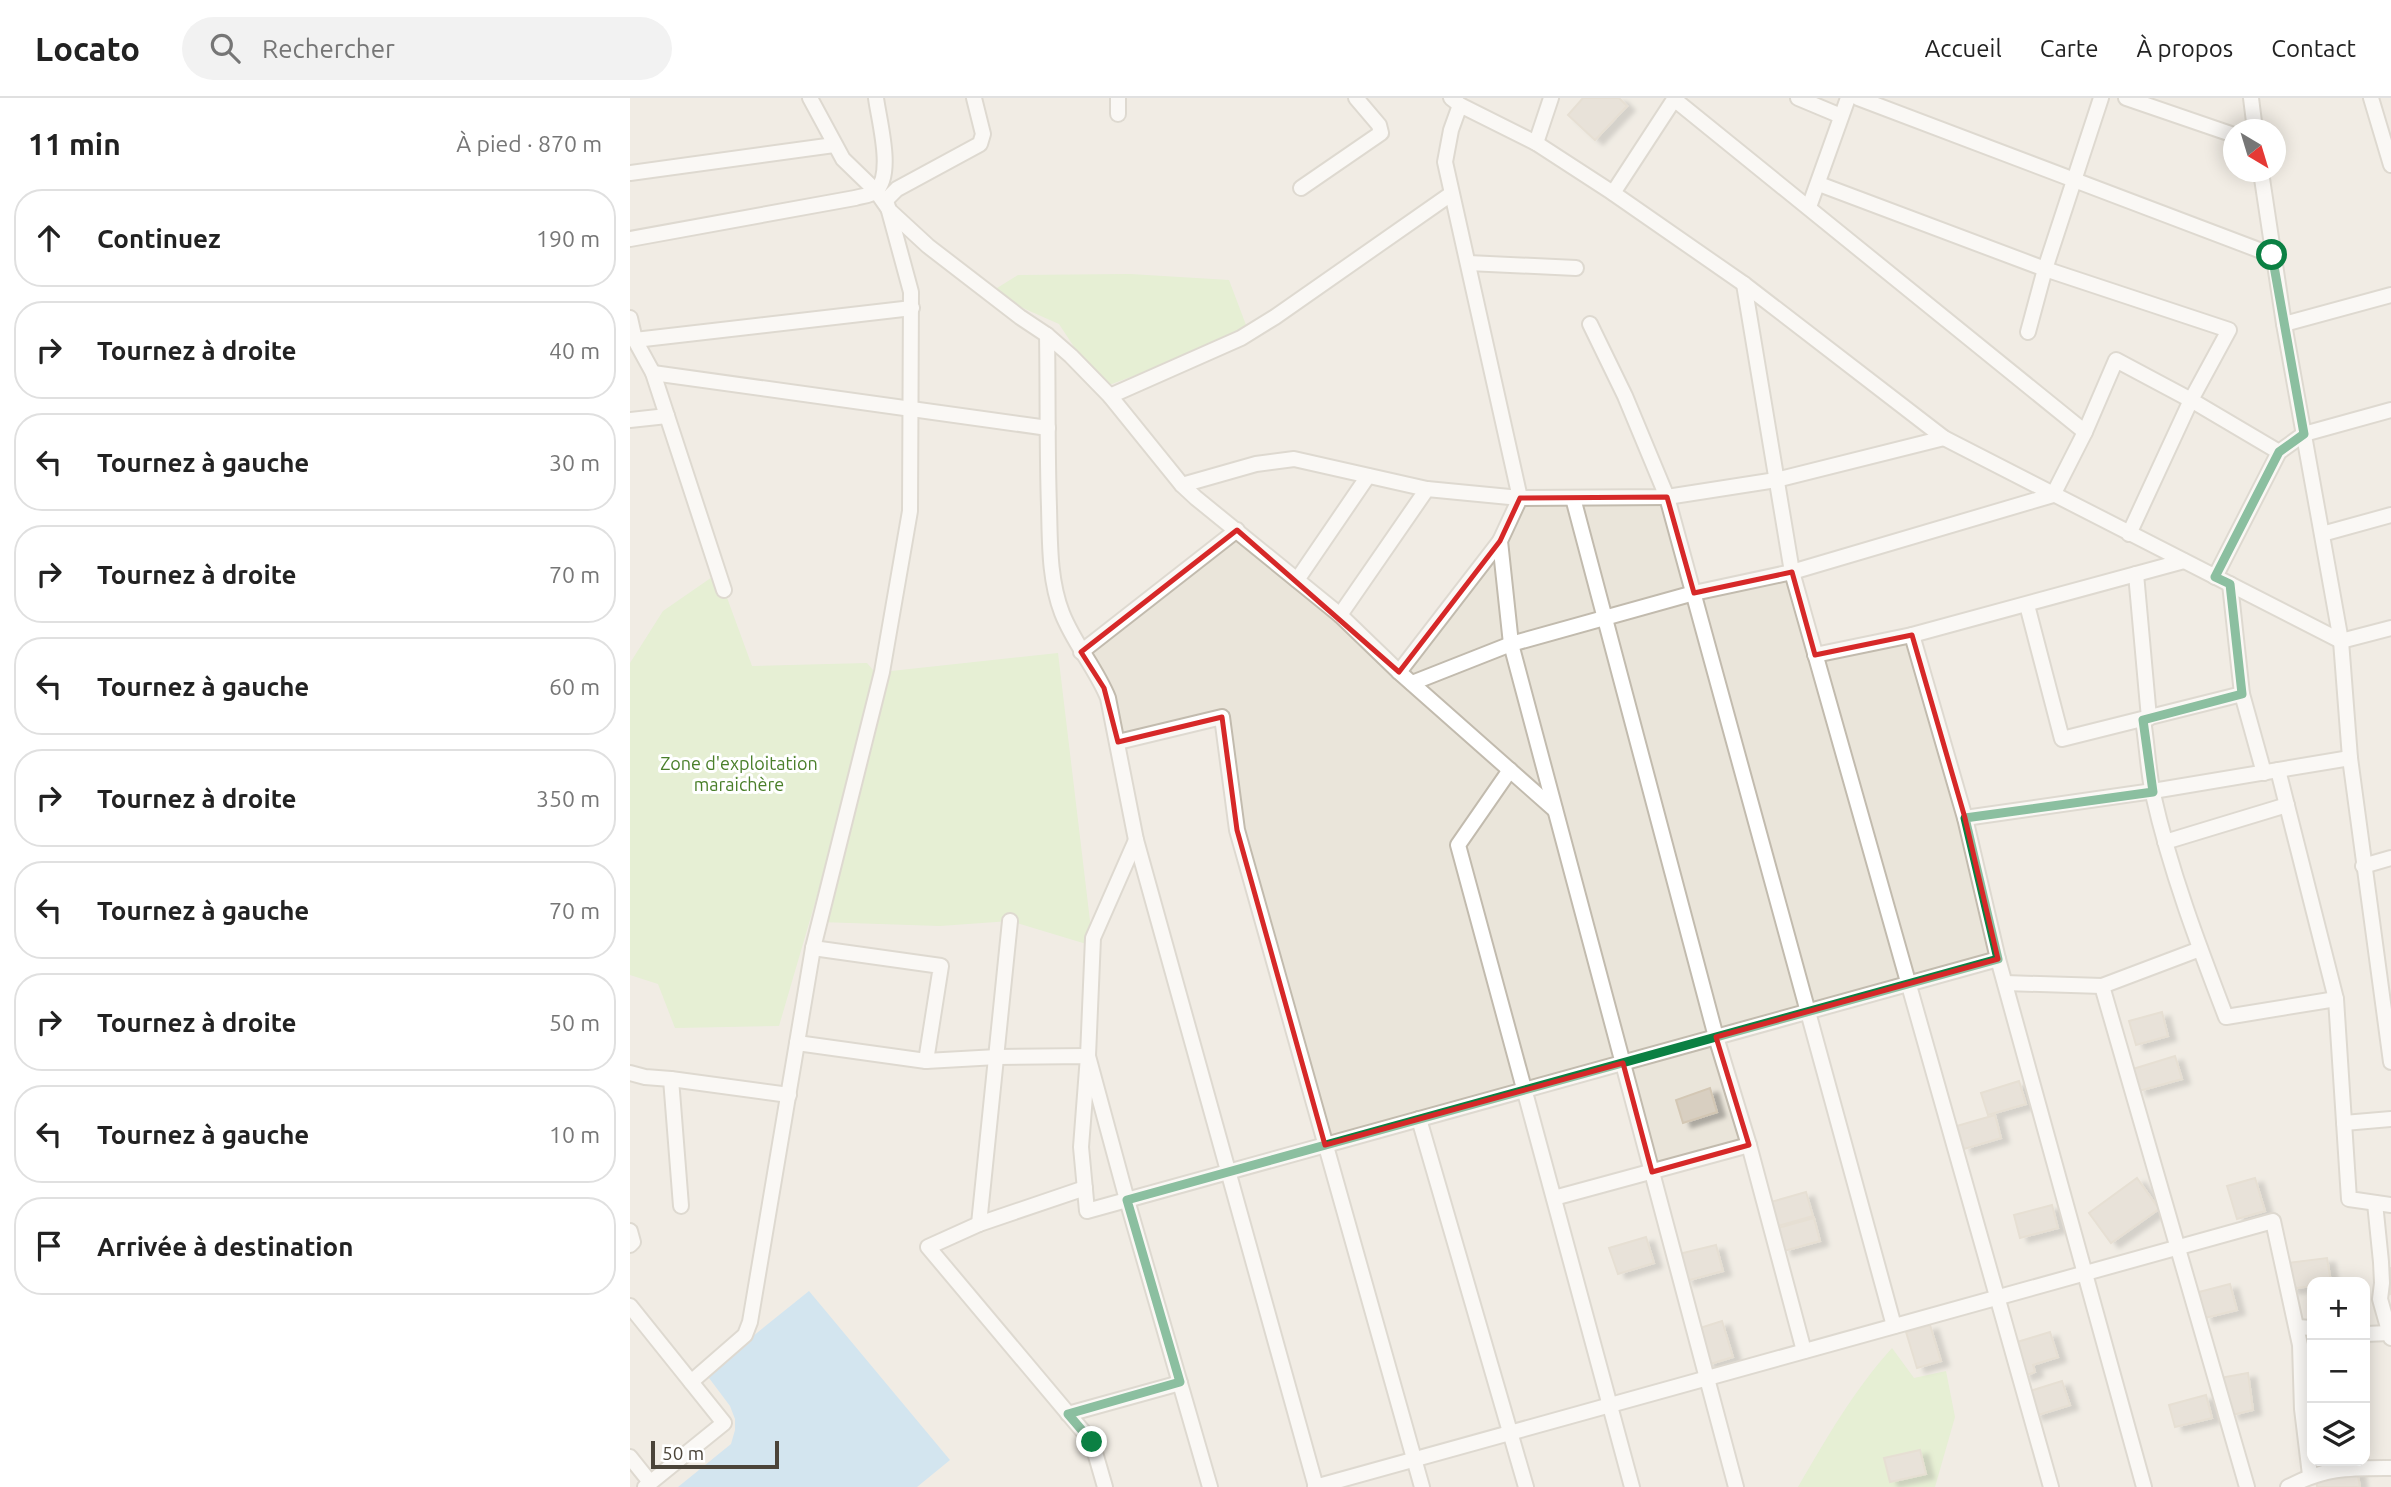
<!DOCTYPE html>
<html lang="fr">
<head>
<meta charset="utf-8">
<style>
	body { margin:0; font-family:Ubuntu,sans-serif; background:#f2f2f2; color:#222 }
	.controls { position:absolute; right:21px; bottom:21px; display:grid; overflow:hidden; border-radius:14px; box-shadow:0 4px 18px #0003 }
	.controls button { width:63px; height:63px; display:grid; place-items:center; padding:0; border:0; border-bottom:2px solid #e0e0e0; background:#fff; color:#222; font:35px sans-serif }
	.compass { position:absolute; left:1593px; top:21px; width:63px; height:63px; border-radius:50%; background:#fff; box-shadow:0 4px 18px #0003; rotate:142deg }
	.scale { position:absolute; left:21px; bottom:18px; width:128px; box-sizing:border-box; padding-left:7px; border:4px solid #4b4439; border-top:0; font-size:19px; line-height:24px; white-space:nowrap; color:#4b4439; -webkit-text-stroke:5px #fff; paint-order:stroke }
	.stop { position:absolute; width:21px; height:21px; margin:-16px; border:5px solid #0b8043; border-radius:50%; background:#fff }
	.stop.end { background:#0b8043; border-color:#fff; box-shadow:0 2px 7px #0008 }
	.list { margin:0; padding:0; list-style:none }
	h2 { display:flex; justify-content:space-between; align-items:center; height:91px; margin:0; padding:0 28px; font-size:30px }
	h2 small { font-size:23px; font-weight:400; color:#767676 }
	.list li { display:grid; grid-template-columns:46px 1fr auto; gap:21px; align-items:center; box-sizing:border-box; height:98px; margin:0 14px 14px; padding:0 14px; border:2px solid #e0e0e0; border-radius:28px }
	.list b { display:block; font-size:26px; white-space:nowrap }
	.list em { font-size:23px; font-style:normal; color:#767676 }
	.icon { flex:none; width:38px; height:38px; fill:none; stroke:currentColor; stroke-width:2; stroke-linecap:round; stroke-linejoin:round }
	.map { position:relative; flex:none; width:1761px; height:1389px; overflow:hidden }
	header { display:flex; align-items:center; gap:42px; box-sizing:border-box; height:98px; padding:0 35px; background:#fff; border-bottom:2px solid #e0e0e0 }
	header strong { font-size:33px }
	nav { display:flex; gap:38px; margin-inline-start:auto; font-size:24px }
	.search { width:490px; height:63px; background:#f2f2f2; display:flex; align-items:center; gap:18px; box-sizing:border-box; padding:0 24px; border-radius:38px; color:#767676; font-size:26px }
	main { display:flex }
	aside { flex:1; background:#fff }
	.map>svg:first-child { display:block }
	.residential { fill:#eae5da; fill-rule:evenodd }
	.green { fill:#d2eab5 }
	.water { fill:#a9d4f2 }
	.building { fill:#d8cfc1; stroke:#d3c7b4; stroke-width:2; filter:url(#shadow) }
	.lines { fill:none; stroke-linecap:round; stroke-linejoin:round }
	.street-casing { stroke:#c2bbae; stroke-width:18 }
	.street { stroke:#fff; stroke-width:14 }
	.route { stroke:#0b8043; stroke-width:9 }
	.marked { fill:none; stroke:#d62828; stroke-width:5; stroke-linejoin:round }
	.labels { text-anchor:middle; stroke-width:6; stroke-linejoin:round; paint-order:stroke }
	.park-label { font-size:18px; fill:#4a7f2a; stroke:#fff }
</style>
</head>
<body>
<header>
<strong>Locato</strong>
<div class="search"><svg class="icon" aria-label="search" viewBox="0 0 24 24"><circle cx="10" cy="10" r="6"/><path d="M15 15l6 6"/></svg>Rechercher</div>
<nav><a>Accueil</a><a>Carte</a><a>À propos</a><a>Contact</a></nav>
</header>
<main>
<aside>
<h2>11 min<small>À pied · 870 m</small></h2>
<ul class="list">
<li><svg class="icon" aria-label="ahead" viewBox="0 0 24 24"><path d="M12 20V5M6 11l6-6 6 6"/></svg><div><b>Continuez</b></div><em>190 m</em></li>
<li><svg class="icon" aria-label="right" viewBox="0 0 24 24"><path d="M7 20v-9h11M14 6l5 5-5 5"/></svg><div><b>Tournez à droite</b></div><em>40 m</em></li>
<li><svg class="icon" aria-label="left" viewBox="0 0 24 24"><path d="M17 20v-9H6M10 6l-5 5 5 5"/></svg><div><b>Tournez à gauche</b></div><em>30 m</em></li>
<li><svg class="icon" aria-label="right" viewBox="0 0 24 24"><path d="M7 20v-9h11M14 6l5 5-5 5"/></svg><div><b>Tournez à droite</b></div><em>70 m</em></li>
<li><svg class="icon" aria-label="left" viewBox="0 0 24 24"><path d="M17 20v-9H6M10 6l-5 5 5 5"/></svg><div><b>Tournez à gauche</b></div><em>60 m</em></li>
<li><svg class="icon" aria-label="right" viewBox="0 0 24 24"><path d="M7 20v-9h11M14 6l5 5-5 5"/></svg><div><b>Tournez à droite</b></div><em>350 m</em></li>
<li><svg class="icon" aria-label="left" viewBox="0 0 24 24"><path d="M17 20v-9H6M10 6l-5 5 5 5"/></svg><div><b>Tournez à gauche</b></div><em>70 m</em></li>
<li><svg class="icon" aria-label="right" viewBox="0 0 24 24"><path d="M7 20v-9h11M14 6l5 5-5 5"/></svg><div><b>Tournez à droite</b></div><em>50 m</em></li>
<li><svg class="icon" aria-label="left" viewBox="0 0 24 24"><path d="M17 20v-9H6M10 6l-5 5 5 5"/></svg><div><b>Tournez à gauche</b></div><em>10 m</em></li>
<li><svg class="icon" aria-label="arrive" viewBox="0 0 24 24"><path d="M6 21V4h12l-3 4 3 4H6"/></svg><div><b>Arrivée à destination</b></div></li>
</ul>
</aside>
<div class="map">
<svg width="1761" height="1389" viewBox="0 0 1761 1389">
	<defs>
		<filter id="shadow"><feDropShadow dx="8" dy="4.5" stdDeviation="2" flood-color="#0004"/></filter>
	</defs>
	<rect width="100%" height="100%" fill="#f6f3ec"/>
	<path class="residential" d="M0,0H1761V1389H0ZM1604,32H1646V74H1604ZM1682,1184H1735V1363H1682Z"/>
	<g class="green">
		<polygon points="500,176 599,182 619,235 471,290 429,226 359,195 388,177"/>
		<polygon points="88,475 122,568 237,565 250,580 252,574 428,555 463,848 380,823 310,828 190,824 243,606 149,928 45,930 28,886 0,877 0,565 33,513"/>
		<path d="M1262,1250L1284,1280L1316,1273L1325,1319L1305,1389H1168C1196,1341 1224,1292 1262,1250Z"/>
	</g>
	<polygon class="water" points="179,1193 320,1362 287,1389 48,1389 101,1346 105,1332 105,1321 100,1308 76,1276"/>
	<g class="building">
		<polygon points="953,0 989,0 997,8 965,42 938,17"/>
		<polygon points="1532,914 1538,938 1506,947 1499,923"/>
		<polygon points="1545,958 1552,981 1509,993 1503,971"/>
		<polygon points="1389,983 1396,1006 1358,1017 1351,995"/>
		<polygon points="1080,990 1087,1014 1053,1025 1046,1002"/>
		<polygon points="1365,1017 1371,1040 1334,1051 1327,1028"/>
		<polygon points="1507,1080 1529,1111 1481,1145 1459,1115"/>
		<polygon points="1625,1080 1635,1113 1607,1121 1597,1088"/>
		<polygon points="1176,1094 1183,1118 1148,1128 1141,1104"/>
		<polygon points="1422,1107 1428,1130 1390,1140 1384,1117"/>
		<polygon points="1184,1120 1190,1143 1154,1153 1148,1130"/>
		<polygon points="1016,1139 1024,1165 988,1176 979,1150"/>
		<polygon points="1086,1147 1093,1173 1056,1183 1049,1156"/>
		<polygon points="1697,1160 1701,1184 1682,1184 1682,1188 1660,1191 1657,1165"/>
		<polygon points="1761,1170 1761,1196 1757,1197 1753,1172"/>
		<polygon points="1600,1186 1607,1212 1575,1220 1569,1194"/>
		<polygon points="1092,1223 1103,1259 1077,1267 1067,1231"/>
		<polygon points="1300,1227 1311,1263 1287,1270 1276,1234"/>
		<polygon points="1420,1234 1428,1259 1403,1267 1405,1274 1394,1278 1384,1245"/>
		<polygon points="1618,1275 1623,1312 1602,1317 1590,1280"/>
		<polygon points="1432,1283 1440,1307 1405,1318 1397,1294"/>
		<polygon points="1576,1297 1582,1320 1545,1329 1539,1307"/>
		<polygon points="1290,1352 1296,1376 1260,1384 1254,1360"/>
		<polygon points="1727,1372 1730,1389 1687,1389 1686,1378"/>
	</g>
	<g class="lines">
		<defs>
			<g id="street">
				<polyline points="180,0 213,61 246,93 260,113 298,148 390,219 417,237 441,258 480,298 552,387 566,400 710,517 769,574 925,712"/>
				<polyline points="821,0 830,7 906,45 983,95 1114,186 1314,340 1711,543 1761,530"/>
				<polyline points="1168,0 1211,18"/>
				<polyline points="1228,0 1642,157"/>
				<polyline points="1496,0 1604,37"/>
				<polyline points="1621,0 1625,32"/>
				<polyline points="1741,0 1761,67"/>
				<polyline points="1044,1 1455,334"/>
				<polyline points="830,7 821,32 815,64 890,400 870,443 881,546 1106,1389"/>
				<polyline points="488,16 488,0"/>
				<polyline points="906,45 921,0"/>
				<polyline points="1631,74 1654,226 1711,543 1720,660 1761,964"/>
				<polyline points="0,75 204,47"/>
				<polyline points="1189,86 1415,171 1599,232 1561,302 1499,436"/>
				<polyline points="671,90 751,35 749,27 726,0"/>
				<polyline points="983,95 1045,0"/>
				<polyline points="1179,109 1218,0"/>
				<path d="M0,141L225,100C231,98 241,98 246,93C264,76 249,23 246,0"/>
				<polyline points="838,165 946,170"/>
				<polyline points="1114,186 1162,474 1421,1389"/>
				<polyline points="0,220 5,242 23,275 94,492"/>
				<polyline points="960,226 995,298 1037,399 1264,1228"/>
				<polyline points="1654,226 1761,197"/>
				<polyline points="1398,234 1415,171 1471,0"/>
				<path d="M417,237C418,294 417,352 419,409C420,445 419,481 432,515C444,546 466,570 478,600L506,742L686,1389"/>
				<polyline points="5,242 282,210"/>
				<polyline points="23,275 418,330"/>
				<polyline points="480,298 611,240 645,219 821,96"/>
				<polyline points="0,322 37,318"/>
				<polyline points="552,387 626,366 664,361 797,391 890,400 1037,399 1146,382 1314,340"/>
				<polyline points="943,400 1086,939 1119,1047 1174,1253"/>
				<polyline points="1692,436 1761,417"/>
				<polyline points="1506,476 1519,620"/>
				<polyline points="1585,479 1649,354 1674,336 1761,312"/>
				<polyline points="667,482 738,378"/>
				<polyline points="1600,486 1612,596 1634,675"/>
				<polyline points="1397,507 1432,641 1612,596"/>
				<polyline points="710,517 797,391"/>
				<polyline points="1282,537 1335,720 1368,861 1514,1389"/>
				<polyline points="451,554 607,432"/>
				<polyline points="1185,557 1282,537 1554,463"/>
				<polyline points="769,574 870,443"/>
				<polyline points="782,585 881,546 1064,495 1162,474 1423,397 1455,334 1486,262 1561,302 1649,354"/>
				<path d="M1513,622C1517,646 1518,672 1523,696C1540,772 1568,846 1596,919L1706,901"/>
				<polyline points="488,644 592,619 607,732 792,1389"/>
				<polyline points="880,672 828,747 1002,1389"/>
				<polyline points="1648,672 1706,901 1719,1101 1761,1107"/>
				<polyline points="1335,720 1523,693 1720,660"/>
				<polyline points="506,742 463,840 458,958 451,1049 457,1113 1368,861"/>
				<polyline points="1535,744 1657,707"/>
				<polyline points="1733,768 1761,760"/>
				<polyline points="183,850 311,868 296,963"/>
				<polyline points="1375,885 1472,888 1570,851"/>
				<polyline points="1472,888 1617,1389"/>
				<polyline points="167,945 296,963 367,959 458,958 497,1102 580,1389"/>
				<polyline points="0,975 15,979 41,981 159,997"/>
				<polyline points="41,981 51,1108"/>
				<polyline points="789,1021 896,1389"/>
				<polyline points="1714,1025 1761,1021"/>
				<polyline points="455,1090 349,1126 298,1149 462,1344 475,1389"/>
				<polyline points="924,1100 1119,1047"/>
				<polyline points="1745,1105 1751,1164 1752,1185 1750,1201 1761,1240"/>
				<polyline points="349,1126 380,823"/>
				<polyline points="0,1133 3,1144 0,1147"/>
				<polyline points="0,1208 94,1325 15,1389"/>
				<polyline points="1667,1229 1682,1230"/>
				<polyline points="1735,1236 1760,1235"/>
				<polyline points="61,1284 115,1237 120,1224 183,850 252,574 280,413 281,194 256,102 267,91 350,46 353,36 344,0"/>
				<polyline points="438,1316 550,1285"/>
				<polyline points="0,1359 20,1384"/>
				<polyline points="685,1389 1643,1123 1670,1247 1672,1311 1680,1377"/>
				<path d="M1658,1389C1696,1369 1719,1370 1761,1370"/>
			</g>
		</defs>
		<use href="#street" class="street-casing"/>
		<use href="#street" class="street"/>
	</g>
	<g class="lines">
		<polyline class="route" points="462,1344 438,1316 550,1284 497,1102 1368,861 1335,720 1523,694 1513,622 1612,596 1600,486 1585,479 1649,354 1674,336 1642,157"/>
	</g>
	<path d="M0 0H1761V1389H0ZM1037,399L1064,495L1162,474L1185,557L1282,537L1335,720L1368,861L1086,939L1119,1047L1022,1074L993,965L695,1047L607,732L592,619L488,644L474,590L451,554L607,432L769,574L870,443L890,400Z" fill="#f6f3ec" fill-opacity=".55" fill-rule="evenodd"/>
	<path class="marked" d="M1037,399L1064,495L1162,474L1185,557L1282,537L1335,720L1368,861L1086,939L1119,1047L1022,1074L993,965L695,1047L607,732L592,619L488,644L474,590L451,554L607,432L769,574L870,443L890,400Z"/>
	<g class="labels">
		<g class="park-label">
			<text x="109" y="672">Zone d'exploitation<tspan x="109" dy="21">maraichère</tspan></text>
		</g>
	</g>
</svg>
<div class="controls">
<button>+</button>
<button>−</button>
<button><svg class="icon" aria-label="layers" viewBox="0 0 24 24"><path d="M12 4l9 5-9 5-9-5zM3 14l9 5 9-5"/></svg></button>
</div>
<svg class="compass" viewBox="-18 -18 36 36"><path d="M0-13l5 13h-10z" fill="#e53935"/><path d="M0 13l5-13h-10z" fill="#767676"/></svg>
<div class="scale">50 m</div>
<div class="stop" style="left:1642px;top:157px"></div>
<div class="stop end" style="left:462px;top:1344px"></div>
</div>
</main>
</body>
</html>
